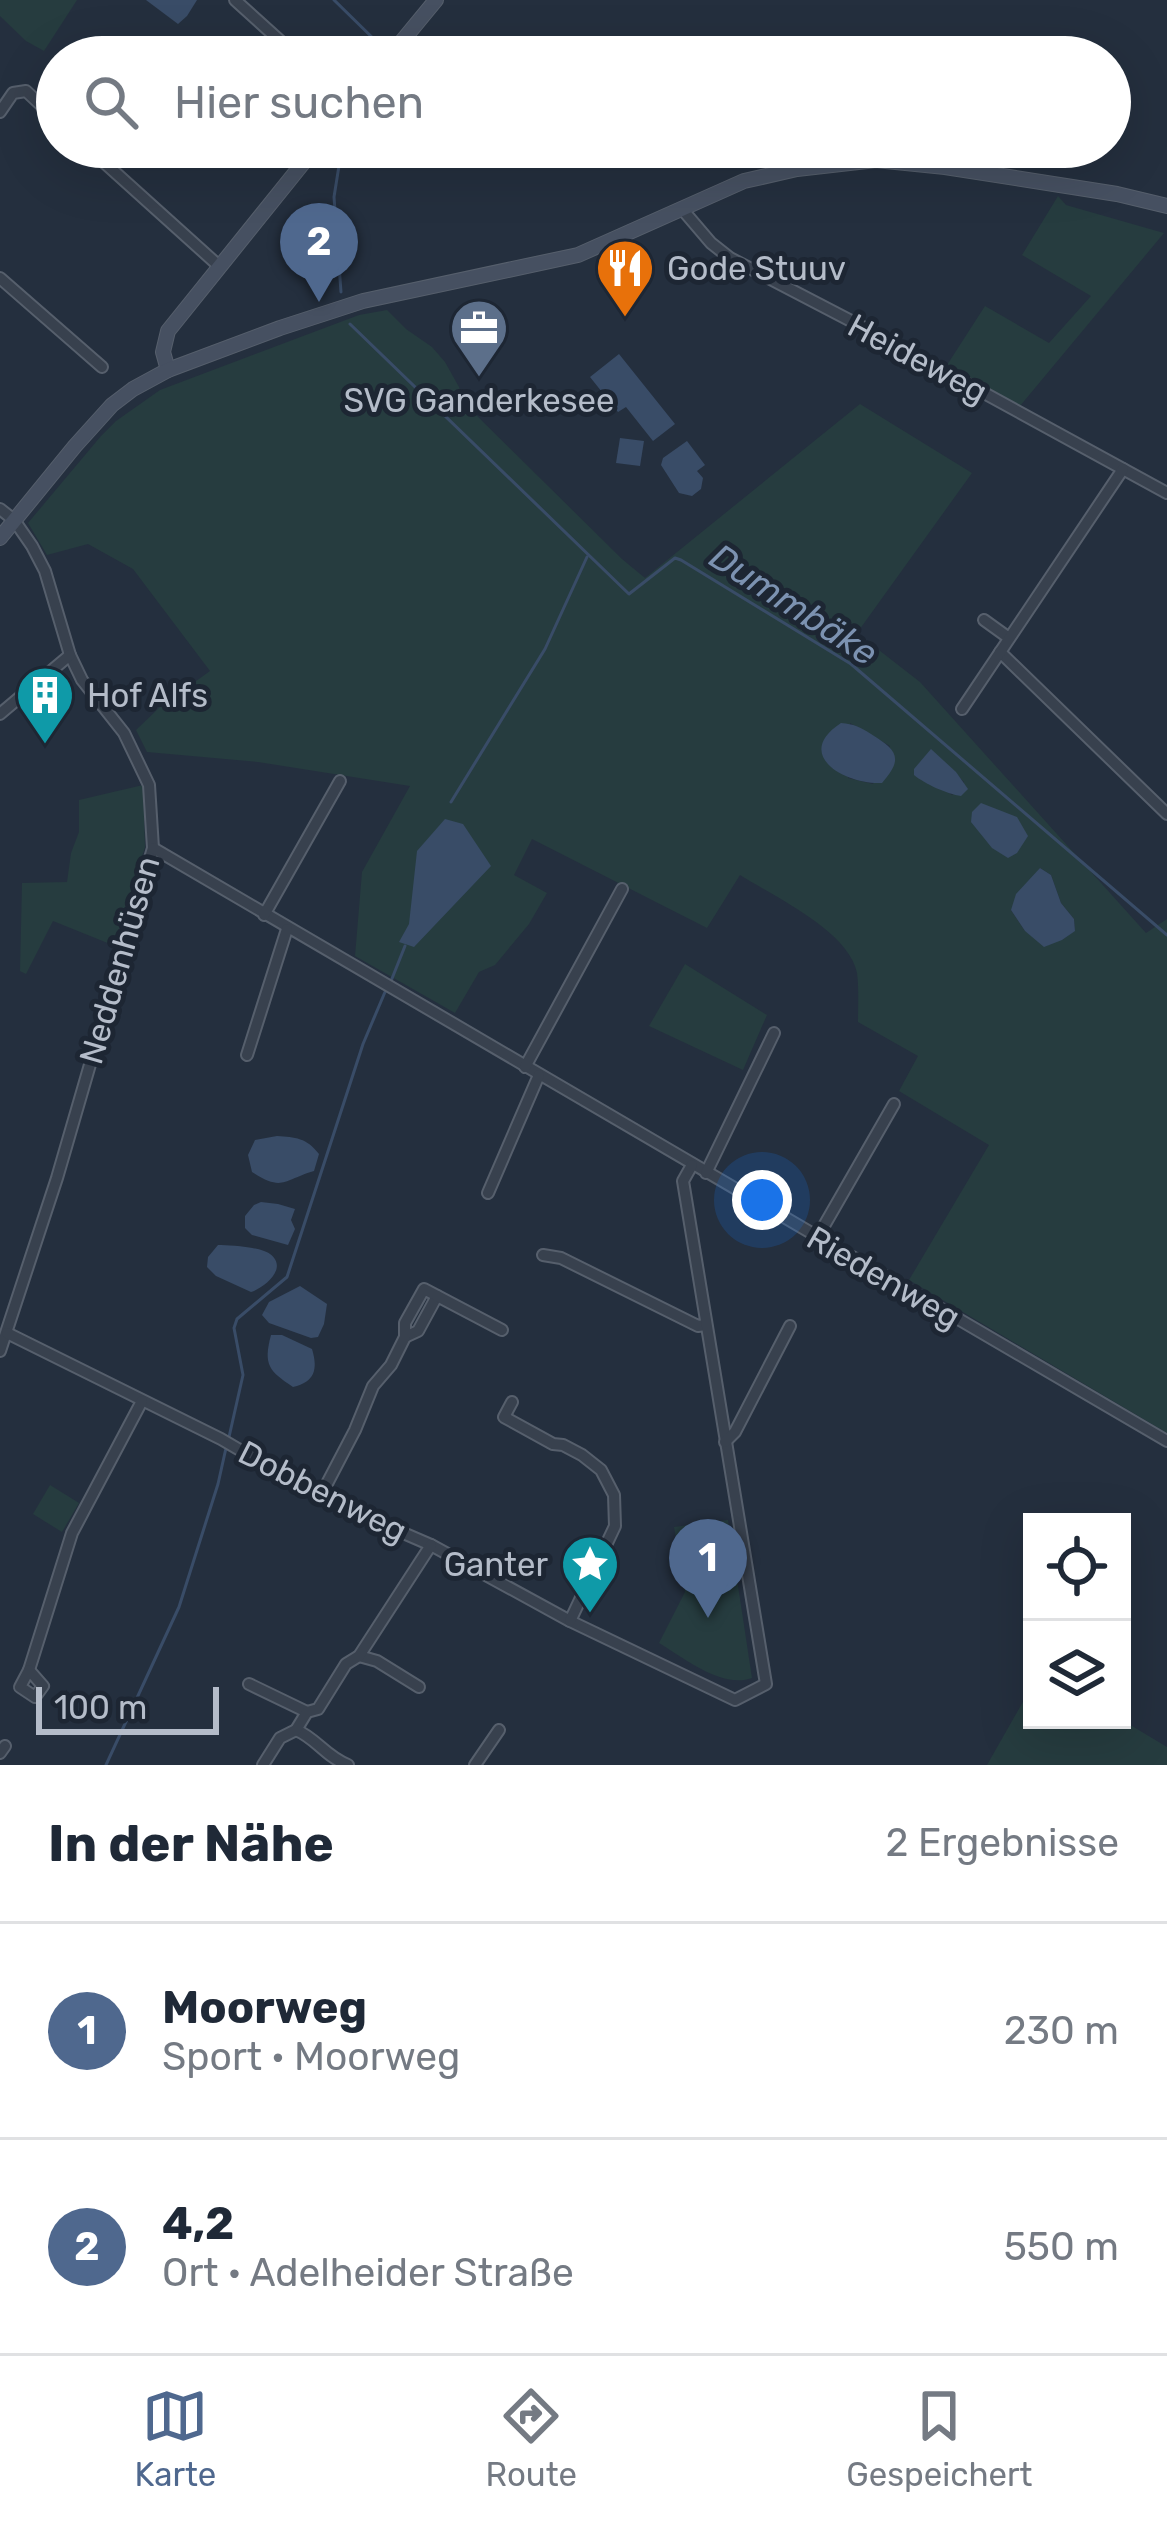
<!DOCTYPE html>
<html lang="de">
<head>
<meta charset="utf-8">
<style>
	body { margin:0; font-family:Rubik,sans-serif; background:#f2f2f3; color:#1f2937 }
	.controls { position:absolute; right:36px; bottom:36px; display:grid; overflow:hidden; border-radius:0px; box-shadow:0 12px 48px #0002 }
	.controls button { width:108px; height:108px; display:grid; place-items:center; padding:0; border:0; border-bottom:3px solid #e0e1e3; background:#fff; color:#1f2937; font:60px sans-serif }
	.scale { position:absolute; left:36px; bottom:30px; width:183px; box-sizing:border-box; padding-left:12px; border:6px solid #b4bcc9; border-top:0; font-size:33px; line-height:42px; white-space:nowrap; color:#b4bcc9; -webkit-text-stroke:9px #1d2633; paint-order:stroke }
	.you { position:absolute; left:762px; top:1200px; width:42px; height:42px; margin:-30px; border:9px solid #fff; border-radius:50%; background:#1a73e8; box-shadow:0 0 0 18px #1a73e833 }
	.badge { display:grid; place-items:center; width:78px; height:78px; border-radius:50%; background:#4f688e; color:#fff; font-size:39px; font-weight:700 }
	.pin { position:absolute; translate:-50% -99px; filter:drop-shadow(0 3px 6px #0008) }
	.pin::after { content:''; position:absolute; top:63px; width:42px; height:36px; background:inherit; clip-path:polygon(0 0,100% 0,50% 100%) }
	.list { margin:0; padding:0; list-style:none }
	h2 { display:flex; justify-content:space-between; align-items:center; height:156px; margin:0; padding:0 48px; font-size:51px }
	h2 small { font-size:39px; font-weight:400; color:#747a83 }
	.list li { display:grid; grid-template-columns:78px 1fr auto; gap:36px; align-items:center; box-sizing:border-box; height:216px; padding:0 48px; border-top:3px solid #e0e1e3 }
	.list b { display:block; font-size:45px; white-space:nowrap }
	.list p { margin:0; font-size:39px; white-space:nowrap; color:#747a83 }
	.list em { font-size:39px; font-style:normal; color:#747a83 }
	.icon { flex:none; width:66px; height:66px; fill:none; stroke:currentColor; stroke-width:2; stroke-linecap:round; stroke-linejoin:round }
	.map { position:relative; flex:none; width:1167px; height:1765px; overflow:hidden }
	.search { position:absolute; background:#fff; box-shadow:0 12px 48px #0002; left:36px; right:36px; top:36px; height:132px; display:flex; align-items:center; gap:30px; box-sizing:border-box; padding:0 42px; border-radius:66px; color:#747a83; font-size:45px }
	.sheet { height:588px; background:#fff }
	nav { display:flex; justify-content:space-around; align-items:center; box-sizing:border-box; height:168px; border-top:3px solid #e0e1e3; background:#fff; font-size:33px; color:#747a83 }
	nav a { display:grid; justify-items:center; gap:6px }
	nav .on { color:#4f688e }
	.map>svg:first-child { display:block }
	.green { fill:#263c3f; fill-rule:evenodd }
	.water { fill:#394c67 }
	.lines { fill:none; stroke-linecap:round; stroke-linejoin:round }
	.stream { stroke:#394c67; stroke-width:3 }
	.street-casing { stroke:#565f6c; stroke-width:14 }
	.secondary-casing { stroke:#565f6c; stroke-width:16 }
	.street { stroke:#38414e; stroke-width:10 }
	.secondary { stroke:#465061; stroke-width:14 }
	.labels { text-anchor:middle; stroke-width:10; stroke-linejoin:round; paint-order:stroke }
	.poi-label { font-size:33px; fill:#b4bcc9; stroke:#1d2633; text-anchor:start }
	.street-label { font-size:33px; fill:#b4bcc9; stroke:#1d2633 }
	.water-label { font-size:36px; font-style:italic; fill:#7c92b1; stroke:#1d2633 }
</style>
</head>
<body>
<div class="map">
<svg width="1167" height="1765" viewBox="0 0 1167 1765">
	<rect width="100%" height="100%" fill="#242f3e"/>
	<g class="green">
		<polygon points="0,0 77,0 44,51 26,41 0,16"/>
		<polygon points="1058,196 1066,205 1164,233 1020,406 947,365 985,306 1049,343 1091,296 1022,255"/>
		<path d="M387,310L406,329L432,347L445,362L459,387L464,403L622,559L645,578L860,404L972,473L857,633L920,682L1146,933L1167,919V1433L909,1280L989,1145L899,1091L918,1056L858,1022C858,1006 859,988 857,973C849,931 773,896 740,875L707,928L532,839L514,875L547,893L529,924L495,965L479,972L455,1013L355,956L362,872L410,786L258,762L147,752L136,730L160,707L210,671L133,569L88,544L47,555L28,523L101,436L116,421L160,390L359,315ZM850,723L890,746L873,784L848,778ZM931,750L964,782L952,795L938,786ZM1040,868L1051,875L1061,903L1074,919L1075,930L1062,940L1025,931L1011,910Z"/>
		<polygon points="143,785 145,847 115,946 53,921 26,974 20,971 22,883 67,882 71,853 79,832 79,800"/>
		<polygon points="685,964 767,1015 743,1070 649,1026"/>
		<polygon points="50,1485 79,1503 62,1532 33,1514"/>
		<path d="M728,1520L752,1678C722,1689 684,1658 659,1643L685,1592L674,1527Z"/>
		<polygon points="1032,1686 1032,1720 1122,1720 1167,1747 1167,1765 987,1765"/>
	</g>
	<g class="water">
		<polygon points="146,0 197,0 187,16 178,24"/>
		<polygon points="619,354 675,424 653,441 626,407 618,412 590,377"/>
		<polygon points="620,438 644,441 640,466 616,463"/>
		<polygon points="687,441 705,465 697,471 703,478 701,489 692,496 679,493 661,465 663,458"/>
		<path d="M841,723C854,724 860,727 871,734C897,750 904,758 882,783C846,785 792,755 841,723Z"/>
		<path d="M931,749L956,772L968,789L961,796C947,794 925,784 914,775V769Z"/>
		<polygon points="981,803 1017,817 1028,836 1017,853 1008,858 992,848 971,822 972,812"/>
		<polygon points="445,819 463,824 491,866 414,947 399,942 409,924 417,851"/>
		<polygon points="1040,868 1051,875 1061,903 1074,919 1075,931 1062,940 1044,947 1025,931 1011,910 1016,894"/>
		<path d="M277,1136C295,1137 307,1138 319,1154L314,1171C283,1180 283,1192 252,1172L248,1155L255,1140Z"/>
		<polygon points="261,1202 278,1204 295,1209 291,1220 295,1229 288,1245 252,1235 245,1228 245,1216 254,1205"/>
		<path d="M218,1245C229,1245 261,1247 270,1254C289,1268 264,1288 251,1292L216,1276L207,1267L208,1257Z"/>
		<polygon points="300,1286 327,1304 324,1324 318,1337 311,1338 269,1323 262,1315 269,1302"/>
		<path d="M271,1335H282L312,1349C318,1369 315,1382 293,1387C269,1371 263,1365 271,1335Z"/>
	</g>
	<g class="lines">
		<g class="stream">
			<polyline points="334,0 382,47"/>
			<polyline points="341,292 334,197 342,147"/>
			<polyline points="350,324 629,594 675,558 681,560 851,664 1167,935"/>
			<polyline points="451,802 545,649 587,557"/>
			<polyline points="391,981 405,946"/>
			<polyline points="229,1437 243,1375 234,1328 237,1319 287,1277 363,1044 385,992"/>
			<polyline points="106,1765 179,1607 218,1484 226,1448"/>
		</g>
		<defs>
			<g id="street">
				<polyline points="235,0 298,57"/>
				<polyline points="0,112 13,93 26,91 57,120"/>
				<polyline points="87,147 219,266"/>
				<polyline points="682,209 711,243 730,258 878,335 1167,493"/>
				<polyline points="0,278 102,367"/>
				<polyline points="0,509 14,520 32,546 45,571 70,655 82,680 124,733 149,785 153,848 57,1178 0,1351"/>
				<polyline points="984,620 1009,638"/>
				<polyline points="1000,652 1167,814"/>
				<polyline points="962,709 1123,469"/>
				<polyline points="0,714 70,655"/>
				<polyline points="153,848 1167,1441"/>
				<polyline points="264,915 340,781"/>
				<polyline points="247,1055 287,929"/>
				<polyline points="525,1067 622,889"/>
				<polyline points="706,1173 774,1033"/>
				<polyline points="488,1193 539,1075"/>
				<polyline points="817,1238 894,1104"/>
				<polyline points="543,1255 561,1258 698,1326 706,1325"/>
				<polyline points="7,1333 221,1439 320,1497 431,1545 570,1621 735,1700 766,1684 683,1181 692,1165"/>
				<polyline points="405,1337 418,1331 437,1296"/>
				<polyline points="512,1402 504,1417 553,1444 563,1445 582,1455 601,1470 614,1495 615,1526 570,1621"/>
				<polyline points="725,1442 735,1432 790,1326"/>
				<polyline points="320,1497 355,1430 373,1386 391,1365 405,1337 405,1323 424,1289 502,1330"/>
				<polyline points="359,1656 377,1661 419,1687"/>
				<polyline points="29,1670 72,1533 142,1401"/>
				<polygon points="29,1670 43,1686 35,1697 20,1687"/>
				<polyline points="249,1684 307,1712"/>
				<path d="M296,1730C316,1738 326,1757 348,1765"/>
				<polyline points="0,1753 5,1746"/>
				<polyline points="263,1765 280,1738 296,1730 307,1712 318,1709 346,1664 359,1656 431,1545"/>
				<polyline points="475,1765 499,1730"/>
			</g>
			<g id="secondary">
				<polyline points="389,57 436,0"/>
				<polyline points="168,370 163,352 168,331 316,147"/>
				<polyline points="0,538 75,446 112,405 133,389 168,370 280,328 363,301 578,255 744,181 797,169 876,160 945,167 1117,194 1167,206"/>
			</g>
		</defs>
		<use href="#street" class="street-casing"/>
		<use href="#secondary" class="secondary-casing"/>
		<use href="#street" class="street"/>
		<use href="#secondary" class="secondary"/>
	</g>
	<defs>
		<symbol id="restaurant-pin" viewBox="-11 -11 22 30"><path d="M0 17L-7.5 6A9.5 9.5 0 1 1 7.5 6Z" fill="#e8710a" stroke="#1d2633"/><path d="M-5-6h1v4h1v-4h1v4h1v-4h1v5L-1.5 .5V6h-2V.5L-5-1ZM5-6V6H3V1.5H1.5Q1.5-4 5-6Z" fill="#fff"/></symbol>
		<symbol id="office-pin" viewBox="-11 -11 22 30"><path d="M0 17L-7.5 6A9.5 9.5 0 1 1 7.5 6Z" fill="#5c6f8a" stroke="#1d2633"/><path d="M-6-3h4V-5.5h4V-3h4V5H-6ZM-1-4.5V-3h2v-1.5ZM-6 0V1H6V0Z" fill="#fff"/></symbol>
		<symbol id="building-pin" viewBox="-11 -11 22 30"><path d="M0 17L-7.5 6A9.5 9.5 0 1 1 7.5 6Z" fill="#0f9aa8" stroke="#1d2633"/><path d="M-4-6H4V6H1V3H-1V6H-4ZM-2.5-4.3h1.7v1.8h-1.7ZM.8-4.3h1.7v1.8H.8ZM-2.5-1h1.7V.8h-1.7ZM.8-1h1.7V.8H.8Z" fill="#fff"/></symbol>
		<symbol id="sight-pin" viewBox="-11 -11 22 30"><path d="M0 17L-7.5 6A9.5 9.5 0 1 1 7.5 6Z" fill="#0f9aa8" stroke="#1d2633"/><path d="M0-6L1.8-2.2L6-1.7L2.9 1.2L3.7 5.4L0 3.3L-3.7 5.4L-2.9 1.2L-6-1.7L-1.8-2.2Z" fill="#fff"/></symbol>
	</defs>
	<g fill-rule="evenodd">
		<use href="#restaurant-pin" x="592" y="235" width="66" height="90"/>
		<use href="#office-pin" x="446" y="295" width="66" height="90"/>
		<use href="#building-pin" x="12" y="662" width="66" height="90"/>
		<use href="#sight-pin" x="557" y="1531" width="66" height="90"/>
	</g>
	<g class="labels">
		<g class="poi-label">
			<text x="667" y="280">Gode Stuuv</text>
			<text x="479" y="412" text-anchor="middle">SVG Ganderkesee</text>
			<text x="87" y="707">Hof Alfs</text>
			<text x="548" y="1576" text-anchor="end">Ganter</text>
		</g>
		<g class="street-label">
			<text transform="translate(918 358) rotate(28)" y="12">Heideweg</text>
			<text transform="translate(119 960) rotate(-74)" y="12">Neddenhüsen</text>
			<text transform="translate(884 1277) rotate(30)" y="12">Riedenweg</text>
			<text transform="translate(323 1491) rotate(27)" y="12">Dobbenweg</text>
		</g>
		<g class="water-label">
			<text transform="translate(794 604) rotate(33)" y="13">Dummbäke</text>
		</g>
	</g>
</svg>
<div class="controls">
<button><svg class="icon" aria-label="locate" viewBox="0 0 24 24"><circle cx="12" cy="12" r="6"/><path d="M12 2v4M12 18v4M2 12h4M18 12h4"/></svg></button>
<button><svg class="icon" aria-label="layers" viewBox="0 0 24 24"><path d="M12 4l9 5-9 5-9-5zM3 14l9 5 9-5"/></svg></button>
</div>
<div class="scale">100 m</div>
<div class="you"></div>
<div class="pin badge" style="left:708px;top:1618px">1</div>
<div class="pin badge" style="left:319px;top:302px">2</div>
<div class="search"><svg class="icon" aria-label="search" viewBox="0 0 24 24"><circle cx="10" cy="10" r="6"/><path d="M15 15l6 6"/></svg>Hier suchen</div>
</div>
<section class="sheet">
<h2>In der Nähe<small>2 Ergebnisse</small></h2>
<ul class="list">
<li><span class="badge">1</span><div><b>Moorweg</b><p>Sport · Moorweg</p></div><em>230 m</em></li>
<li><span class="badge">2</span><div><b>4,2</b><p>Ort · Adelheider Straße</p></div><em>550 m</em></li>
</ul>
</section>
<nav>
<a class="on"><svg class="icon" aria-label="map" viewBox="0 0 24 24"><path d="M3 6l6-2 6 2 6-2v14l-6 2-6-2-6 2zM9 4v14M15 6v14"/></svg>Karte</a>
<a><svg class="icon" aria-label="directions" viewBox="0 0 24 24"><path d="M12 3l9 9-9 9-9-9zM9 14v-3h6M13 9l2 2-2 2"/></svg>Route</a>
<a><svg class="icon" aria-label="saved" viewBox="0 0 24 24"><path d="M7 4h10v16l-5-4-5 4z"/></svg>Gespeichert</a>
</nav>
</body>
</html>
